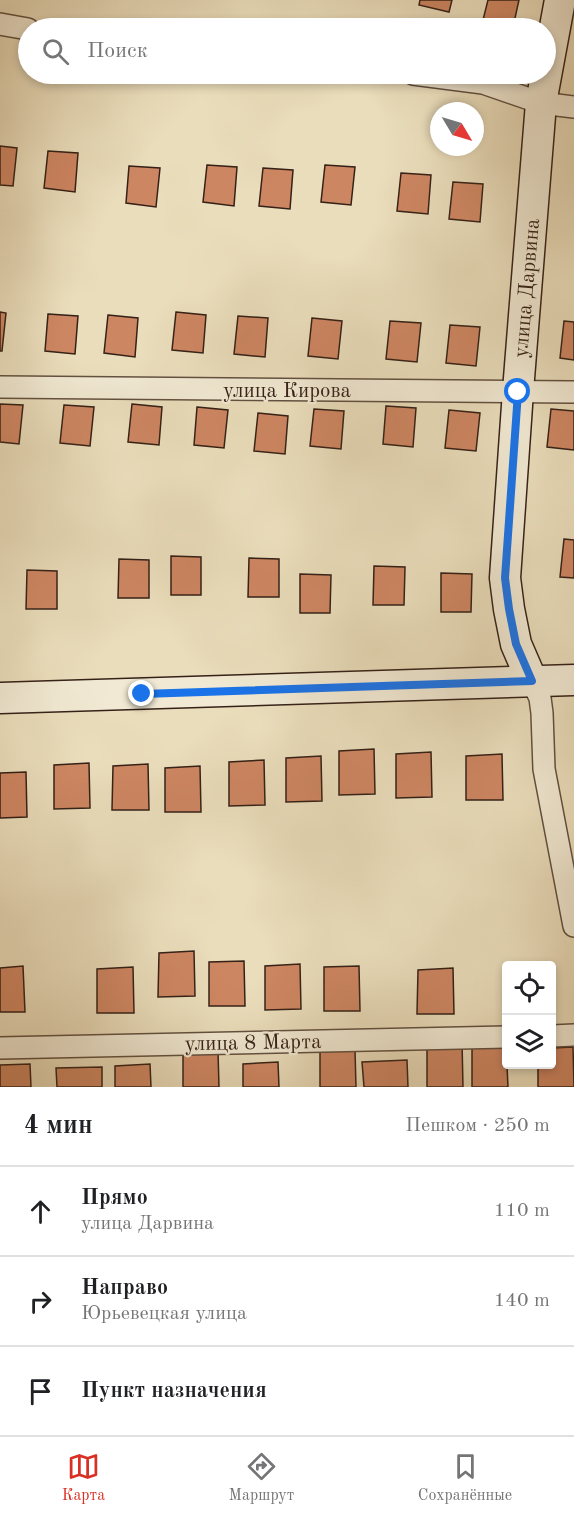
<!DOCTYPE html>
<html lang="ru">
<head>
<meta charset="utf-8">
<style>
	body { margin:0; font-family:"Old Standard TT",serif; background:#f6f6f6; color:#202124 }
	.controls { position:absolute; right:18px; bottom:18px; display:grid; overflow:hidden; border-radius:6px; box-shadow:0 3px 9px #0003 }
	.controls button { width:54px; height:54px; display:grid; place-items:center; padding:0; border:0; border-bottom:2px solid #e0e0e0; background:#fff; color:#202124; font:30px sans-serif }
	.compass { position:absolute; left:430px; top:102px; width:54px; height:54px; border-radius:50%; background:#fff; box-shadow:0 3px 9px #0003; rotate:128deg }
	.stop { position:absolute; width:18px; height:18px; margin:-14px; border:4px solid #1a73e8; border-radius:50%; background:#fff }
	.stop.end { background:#1a73e8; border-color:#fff; box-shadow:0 2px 6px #0008 }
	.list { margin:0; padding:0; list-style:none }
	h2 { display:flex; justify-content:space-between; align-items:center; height:78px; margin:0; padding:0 24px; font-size:26px }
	h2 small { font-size:20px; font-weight:400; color:#757577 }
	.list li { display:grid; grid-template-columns:39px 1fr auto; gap:18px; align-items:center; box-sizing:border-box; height:90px; padding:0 24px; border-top:2px solid #e0e0e0 }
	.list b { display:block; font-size:22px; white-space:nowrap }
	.list p { margin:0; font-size:20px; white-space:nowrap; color:#757577 }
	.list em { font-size:20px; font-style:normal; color:#757577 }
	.icon { flex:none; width:33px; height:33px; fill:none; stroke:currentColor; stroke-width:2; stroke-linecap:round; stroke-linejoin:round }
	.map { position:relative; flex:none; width:574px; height:1087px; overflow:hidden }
	.search { position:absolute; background:#fff; box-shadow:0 3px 9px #0003; left:18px; right:18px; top:18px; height:66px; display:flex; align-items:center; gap:15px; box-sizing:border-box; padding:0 21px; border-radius:33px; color:#757577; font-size:22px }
	.sheet { height:348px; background:#fff }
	nav { display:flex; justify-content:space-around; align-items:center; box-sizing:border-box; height:84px; border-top:2px solid #e0e0e0; background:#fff; font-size:16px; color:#757577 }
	nav a { display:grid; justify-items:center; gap:3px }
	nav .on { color:#d93025 }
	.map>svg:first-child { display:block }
	.building { fill:#cd8662; stroke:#352117; stroke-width:1.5 }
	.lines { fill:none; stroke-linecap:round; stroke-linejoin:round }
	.street-casing { stroke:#625040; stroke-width:24 }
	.secondary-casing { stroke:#352117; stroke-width:33 }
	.street { stroke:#f1e9d3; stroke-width:21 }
	.secondary { stroke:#f1e9d3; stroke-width:30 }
	.route { stroke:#1a73e8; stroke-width:8 }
	.labels { text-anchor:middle; stroke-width:4.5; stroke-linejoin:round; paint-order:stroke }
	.street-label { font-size:21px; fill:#352117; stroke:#f1e9d3 }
</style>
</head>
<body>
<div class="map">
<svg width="574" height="1087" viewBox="0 0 574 1087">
	<rect width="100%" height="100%" fill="#eaddbb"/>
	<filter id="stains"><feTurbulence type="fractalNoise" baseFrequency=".00333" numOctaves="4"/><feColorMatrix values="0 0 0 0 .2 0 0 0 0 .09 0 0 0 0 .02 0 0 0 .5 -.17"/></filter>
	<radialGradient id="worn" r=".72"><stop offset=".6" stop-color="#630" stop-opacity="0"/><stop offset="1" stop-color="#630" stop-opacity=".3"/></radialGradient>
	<g class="building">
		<polygon points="420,0 452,0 449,12 419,5"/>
		<polygon points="488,0 519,0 513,27 483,20"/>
		<polygon points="0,146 17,148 13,186 0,185"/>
		<polygon points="48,151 78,153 75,192 44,188"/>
		<polygon points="207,165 237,167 234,206 203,202"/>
		<polygon points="325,165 355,167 351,205 321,202"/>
		<polygon points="129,166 160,168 156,207 126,203"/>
		<polygon points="263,168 293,170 290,209 259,206"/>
		<polygon points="401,173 431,175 428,214 397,211"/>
		<polygon points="453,182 483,184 480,222 449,219"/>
		<polygon points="0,312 6,313 2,351 0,351"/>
		<polygon points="176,312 206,315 203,353 172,350"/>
		<polygon points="48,314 78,316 75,354 45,351"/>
		<polygon points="108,315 138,318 135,357 104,353"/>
		<polygon points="238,316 268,318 265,357 234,354"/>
		<polygon points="312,318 342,321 338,359 308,356"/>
		<polygon points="390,321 421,323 417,362 386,359"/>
		<polygon points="564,321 574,322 574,360 560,358"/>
		<polygon points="450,325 480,327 476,366 446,363"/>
		<polygon points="0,404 23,405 19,444 0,442"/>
		<polygon points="132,404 162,407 159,445 128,442"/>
		<polygon points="64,405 94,407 90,446 60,443"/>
		<polygon points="386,406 416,408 413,447 383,444"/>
		<polygon points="197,407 228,410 224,448 194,445"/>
		<polygon points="314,409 344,411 341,449 310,446"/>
		<polygon points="551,409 574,411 574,450 547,447"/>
		<polygon points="449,410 480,413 476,451 445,448"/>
		<polygon points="258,413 288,416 285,454 254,451"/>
		<polygon points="564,539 574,540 574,578 560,577"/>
		<polygon points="171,556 201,557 201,595 171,595"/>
		<polygon points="249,558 279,559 279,597 248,597"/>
		<polygon points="119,559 149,560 149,598 118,598"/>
		<polygon points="374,566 405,567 404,605 373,605"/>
		<polygon points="27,570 57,571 57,609 26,609"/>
		<polygon points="441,573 472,574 471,612 441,612"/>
		<polygon points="300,574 331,575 330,613 300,613"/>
		<polygon points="374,749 375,794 339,795 339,751"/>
		<polygon points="431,752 432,797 396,798 396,754"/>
		<polygon points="502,754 503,800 466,800 466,756"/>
		<polygon points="321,756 322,801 286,802 286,758"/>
		<polygon points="264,760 265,805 229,806 229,762"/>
		<polygon points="89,763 90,808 54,809 54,765"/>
		<polygon points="148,764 149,810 112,810 113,766"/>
		<polygon points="200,766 201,812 165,812 165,768"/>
		<polygon points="26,772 27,817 0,818 0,773"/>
		<polygon points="194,951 195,996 158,997 159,953"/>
		<polygon points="244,961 245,1006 209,1006 209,962"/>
		<polygon points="300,964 301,1009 265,1010 265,966"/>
		<polygon points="23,966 25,1012 0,1012 0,968"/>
		<polygon points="359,966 360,1011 324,1011 324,967"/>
		<polygon points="133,967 134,1013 97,1013 97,969"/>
		<polygon points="453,968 454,1014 417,1014 418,970"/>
		<polygon points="462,1041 463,1087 427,1087 427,1043"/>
		<polygon points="506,1044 508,1087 472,1087 472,1046"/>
		<polygon points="573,1047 574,1087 538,1087 538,1064 552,1064 552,1048"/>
		<polygon points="355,1050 356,1087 320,1087 320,1052"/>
		<polygon points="218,1051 219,1087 183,1087 183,1053"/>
		<polygon points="407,1060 408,1087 364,1087 362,1062"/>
		<polygon points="278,1062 279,1087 243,1087 243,1064"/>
		<polygon points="30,1064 31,1087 0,1087 0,1065"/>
		<polygon points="150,1064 151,1087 115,1087 115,1066"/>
		<polygon points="102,1067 102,1087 57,1087 56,1068"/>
	</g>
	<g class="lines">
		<defs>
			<g id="street">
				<polyline points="0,24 28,29"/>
				<polyline points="413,74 483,83 541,103 574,107"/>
				<polyline points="0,387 574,392"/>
				<polyline points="532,681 540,698 542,713 544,769 574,926"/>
				<polyline points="552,1036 574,1035"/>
				<polyline points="0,1048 506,1037"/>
			</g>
			<g id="secondary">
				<polyline points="532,681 516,644 509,609 505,578 518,391 541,103 560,0"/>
				<polyline points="0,698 574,680"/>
			</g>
		</defs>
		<use href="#street" class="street-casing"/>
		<use href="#secondary" class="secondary-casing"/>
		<use href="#street" class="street"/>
		<use href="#secondary" class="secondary"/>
	</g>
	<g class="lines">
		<polyline class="route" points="142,694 532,681 516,644 509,609 505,578 518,392"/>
	</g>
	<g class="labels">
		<g class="street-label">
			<text transform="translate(526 288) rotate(-85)" y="7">улица Дарвина</text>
			<text x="287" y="397">улица Кирова</text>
			<text transform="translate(253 1042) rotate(-1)" y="7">улица 8 Марта</text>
		</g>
	</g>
	<rect width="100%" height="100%" filter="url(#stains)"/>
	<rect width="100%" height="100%" fill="url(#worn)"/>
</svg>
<div class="controls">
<button><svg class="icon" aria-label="locate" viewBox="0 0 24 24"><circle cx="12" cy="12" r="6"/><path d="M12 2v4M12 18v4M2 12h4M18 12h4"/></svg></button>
<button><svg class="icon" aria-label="layers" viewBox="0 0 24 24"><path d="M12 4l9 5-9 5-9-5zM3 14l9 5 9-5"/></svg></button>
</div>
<svg class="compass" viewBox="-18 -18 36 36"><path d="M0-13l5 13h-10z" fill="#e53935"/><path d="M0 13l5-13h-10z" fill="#757577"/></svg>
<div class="stop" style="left:518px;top:392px"></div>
<div class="stop end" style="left:142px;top:694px"></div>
<div class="search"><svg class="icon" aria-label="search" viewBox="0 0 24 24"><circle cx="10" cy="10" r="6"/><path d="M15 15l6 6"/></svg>Поиск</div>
</div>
<section class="sheet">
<h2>4 мин<small>Пешком · 250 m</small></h2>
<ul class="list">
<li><svg class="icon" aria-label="ahead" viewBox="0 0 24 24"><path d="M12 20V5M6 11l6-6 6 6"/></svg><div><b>Прямо</b><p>улица Дарвина</p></div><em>110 m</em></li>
<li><svg class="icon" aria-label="right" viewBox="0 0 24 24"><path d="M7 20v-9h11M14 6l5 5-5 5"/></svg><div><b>Направо</b><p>Юрьевецкая улица</p></div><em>140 m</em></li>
<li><svg class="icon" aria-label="arrive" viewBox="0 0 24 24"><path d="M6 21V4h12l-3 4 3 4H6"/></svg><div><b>Пункт назначения</b></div></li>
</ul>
</section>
<nav>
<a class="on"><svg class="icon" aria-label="map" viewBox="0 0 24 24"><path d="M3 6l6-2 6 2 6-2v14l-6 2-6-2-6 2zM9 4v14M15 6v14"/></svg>Карта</a>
<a><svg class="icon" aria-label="directions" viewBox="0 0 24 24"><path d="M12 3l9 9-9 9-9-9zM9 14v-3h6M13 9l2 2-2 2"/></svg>Маршрут</a>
<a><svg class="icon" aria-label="saved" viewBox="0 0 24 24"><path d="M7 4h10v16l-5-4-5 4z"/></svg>Сохранённые</a>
</nav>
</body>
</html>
